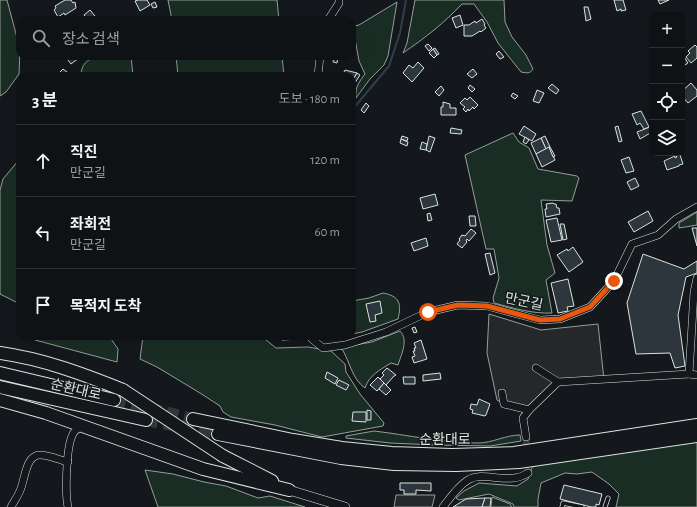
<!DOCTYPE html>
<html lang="ko">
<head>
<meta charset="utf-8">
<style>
	body { margin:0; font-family:"Alegreya Sans","Noto Sans KR",sans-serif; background:#1d2022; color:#f1f3f6 }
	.controls { position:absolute; right:12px; top:12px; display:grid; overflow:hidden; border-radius:8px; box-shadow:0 4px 16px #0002 }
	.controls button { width:36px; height:36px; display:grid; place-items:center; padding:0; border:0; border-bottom:1px solid #2f3234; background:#0f1215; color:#f1f3f6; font:20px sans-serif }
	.stop { position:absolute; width:12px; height:12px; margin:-9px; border:3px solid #ea580c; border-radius:50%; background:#fff }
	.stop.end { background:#ea580c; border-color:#fff; box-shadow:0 1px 4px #0008 }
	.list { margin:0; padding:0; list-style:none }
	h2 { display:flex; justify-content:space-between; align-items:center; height:52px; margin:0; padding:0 16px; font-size:17px }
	h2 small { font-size:13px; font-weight:400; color:#9b9ea0 }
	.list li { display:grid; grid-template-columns:26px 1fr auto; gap:12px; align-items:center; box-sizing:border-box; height:72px; padding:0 16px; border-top:1px solid #2f3234 }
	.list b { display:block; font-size:15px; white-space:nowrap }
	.list p { margin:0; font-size:13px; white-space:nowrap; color:#9b9ea0 }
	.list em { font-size:13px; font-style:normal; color:#9b9ea0 }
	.icon { flex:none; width:22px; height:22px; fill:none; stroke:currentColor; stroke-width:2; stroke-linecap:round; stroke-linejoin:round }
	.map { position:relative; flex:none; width:697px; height:507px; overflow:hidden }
	.search { position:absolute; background:#0f1215; box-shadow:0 4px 16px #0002; left:16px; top:16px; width:340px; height:44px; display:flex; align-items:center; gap:10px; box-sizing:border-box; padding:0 14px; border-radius:12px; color:#9b9ea0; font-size:15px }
	.panel { position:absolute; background:#0f1215; box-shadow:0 4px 16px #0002; left:16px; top:72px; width:340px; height:268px; border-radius:12px }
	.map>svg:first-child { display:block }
	.green { fill:#1a2d24; stroke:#939e99 }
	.parking { fill:#24282b; stroke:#939e99 }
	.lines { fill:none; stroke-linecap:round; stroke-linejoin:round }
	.stream { stroke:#2f3f4d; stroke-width:2 }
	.building { fill:#2c363c; stroke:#d8e6dc }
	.street-tunnel { stroke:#313739; stroke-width:7; stroke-dasharray:7 3.5; stroke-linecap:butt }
	.highway-tunnel { stroke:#313739; stroke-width:12; stroke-dasharray:12 6; stroke-linecap:butt }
	.lane-casing { stroke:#d8e6dc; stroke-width:5 }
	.street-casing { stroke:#d8e6dc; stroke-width:8 }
	.secondary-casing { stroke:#d8e6dc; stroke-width:10 }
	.highway-casing { stroke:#d8e6dc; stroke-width:14 }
	.lane { stroke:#14181c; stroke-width:3.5 }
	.street { stroke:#14181c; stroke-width:7 }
	.secondary { stroke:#14181c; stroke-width:9 }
	.highway { stroke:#14181c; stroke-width:12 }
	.highway-bridge-casing { stroke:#d8e6dc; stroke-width:14; stroke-linecap:butt }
	.highway-bridge { stroke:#14181c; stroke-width:12 }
	.route { stroke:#ea580c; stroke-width:5 }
	.labels { text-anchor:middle; stroke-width:3; stroke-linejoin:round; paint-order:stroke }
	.street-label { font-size:14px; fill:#d8e6dc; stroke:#14181c }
</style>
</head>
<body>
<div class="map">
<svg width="697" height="507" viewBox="0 0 697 507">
	<rect width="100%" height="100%" fill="#14181c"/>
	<g class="green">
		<polygon points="0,0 7,0 20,49 19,74 6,92 0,96"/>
		<polygon points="168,0 277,0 279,20 172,20"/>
		<path d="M415,0H504L505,22L512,37L526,55L533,69C530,74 527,73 521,72L498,43L487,22L474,4H462C444,23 425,38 403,53L407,43Z"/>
		<path d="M397,2L388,56L384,65L370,79L356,98C355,87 359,82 365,74L359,61L355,39L352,37V24L354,26L359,25Z"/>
		<path d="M97,56H131L133,76H81C81,64 87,60 97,56Z"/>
		<polygon points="176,56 282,56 284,76 178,76"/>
		<path d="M513,133L519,142L529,148L538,169L577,176L579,178L572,201L541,200L547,245L555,273L546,280L552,313C532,314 513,308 494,303L493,298L499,278L494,249H486L465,155Z"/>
		<polygon points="18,161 20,161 20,304 0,294 0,190 3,179"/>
		<polygon points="697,212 697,225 679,228 679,223"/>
		<path d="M383,293C399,296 402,303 398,319L362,332L352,334V301L369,298Z"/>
		<path d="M400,331C409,340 401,355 398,365L391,363C380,370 369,375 365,388C352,379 350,362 342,349L349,346L372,342Z"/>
		<polygon points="34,336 109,336 118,349 117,362 35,340"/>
		<polygon points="143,336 261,336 276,348 308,347 331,351 345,364 346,372 360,394 384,423 383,426 322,437 275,425 231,417 223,412 220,406 200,393 157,367 140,359"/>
		<path d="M374,431C408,435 443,443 478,443C492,443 506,435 520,435L521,441L490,446L434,445L390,443L346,438V436Z"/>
		<polygon points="697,442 697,507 616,507 619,494 609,484 592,472 577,474 565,473 541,483 538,499 538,507 514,507 513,504 489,494 459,500 456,498 464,491 479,483 517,486 528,479 533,465"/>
		<polygon points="145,470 173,474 204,482 226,486 258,498 270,496 305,507 158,507"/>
		<polygon points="492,497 510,504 512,507 491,507"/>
	</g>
	<g class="parking">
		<polygon points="489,314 541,330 598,324 604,380 558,382 529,410 504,404 497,400 487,353"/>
		<polygon points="396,495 435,495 432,507 394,507"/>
	</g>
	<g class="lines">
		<polyline class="stream" points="352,110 389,66 400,33 406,0"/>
	</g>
	<g class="building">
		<polygon points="65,0 71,0 73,3 75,2 76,8 65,15 64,13 58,17 54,10 56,8 55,6"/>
		<polygon points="138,0 147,0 150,5 140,11 135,1"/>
		<polygon points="614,0 623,0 626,10 621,11 621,9 617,11"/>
		<polygon points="658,0 669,0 660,4"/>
		<polygon points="155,2 157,7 153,8 151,4"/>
		<polygon points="584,7 588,7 591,19 586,21"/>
		<polygon points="90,10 95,16 88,20 84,15"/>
		<polygon points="460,15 463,25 456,28 452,18"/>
		<polygon points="482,19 485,24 484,25 486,28 481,32 480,31 472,36 464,36 464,25 469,25 475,21 476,23"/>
		<polygon points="428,44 432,48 429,51 425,46"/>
		<polygon points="695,45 697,47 697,58 691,63 686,57 690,53 688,51"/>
		<polygon points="435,48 439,54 437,55 433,49"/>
		<polygon points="433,49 437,55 434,58 429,53"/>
		<polygon points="499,51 504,57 500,59 496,54"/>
		<polygon points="683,55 688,63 685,65 682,60"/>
		<polygon points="65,56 77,56 79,58 71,64"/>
		<polygon points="334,56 338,57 337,63 333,62"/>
		<polygon points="418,62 424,68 412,82 403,73 409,65 413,68"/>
		<polygon points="63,69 71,75 70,76 66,76 60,72"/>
		<polygon points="473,69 477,74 472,78 467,74"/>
		<polygon points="345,70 357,73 352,81 352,76 342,76"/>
		<polygon points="357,73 360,75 353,86 352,81"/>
		<polygon points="691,83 697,90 697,96 688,103 682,96 682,91"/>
		<polygon points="552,84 559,90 556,94 548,88"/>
		<polygon points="470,85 475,89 472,92 468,88"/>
		<polygon points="441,86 444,90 439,96 435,92"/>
		<polygon points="537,90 544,93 539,103 533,101"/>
		<polygon points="513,93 518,96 515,99 511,96"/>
		<polygon points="470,97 478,105 474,109 473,107 469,111 468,109 466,112 463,109 465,107 460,103 465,98 467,100"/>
		<polygon points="443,102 450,104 450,108 456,108 456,115 441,115 441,107 443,107"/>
		<polygon points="366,103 369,106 364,113 361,110"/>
		<polygon points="641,111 649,127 644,129 640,123 637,125 632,114"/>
		<polygon points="524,126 536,134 532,141 519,134"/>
		<polygon points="618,126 622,141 619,142 615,127"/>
		<polygon points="650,127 652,132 640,139 637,132"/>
		<polygon points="451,128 462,130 461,134 450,133"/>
		<polygon points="402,136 408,138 407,141 401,139"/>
		<polygon points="429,136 435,138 430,152 426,150"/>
		<polygon points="545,136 550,147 546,149 541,138"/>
		<polygon points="525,137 529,140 526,144 523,142"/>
		<polygon points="541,138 546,149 536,154 531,143"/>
		<polygon points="401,139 408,142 407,146 400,143"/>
		<polygon points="422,142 427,144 426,150 420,149"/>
		<polygon points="549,147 555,160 542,167 536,154"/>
		<polygon points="549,147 550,147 555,156 553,157"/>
		<polygon points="680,155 683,164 679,165 679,166 667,170 664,161 675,156 675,158 677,157 676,156"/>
		<polygon points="629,157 634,171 626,173 621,160"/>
		<polygon points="635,178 639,186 631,190 627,182"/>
		<polygon points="435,194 438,205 423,209 420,198"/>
		<polygon points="553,203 554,204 556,204 557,208 559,208 560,214 546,217 545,209 547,209 546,204"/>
		<polygon points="648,211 653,221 634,232 628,222"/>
		<polygon points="430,213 432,220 428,221 427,214"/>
		<polygon points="469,216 475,216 476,226 470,226"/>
		<polygon points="557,218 562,240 551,242 546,220"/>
		<polygon points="560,224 564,224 567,239 563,240"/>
		<polygon points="692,228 697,228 697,246"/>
		<polygon points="471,229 476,233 469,241 467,239 466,241 467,242 462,248 457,244 460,240 459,239 462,235 465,236"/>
		<polygon points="426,238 428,246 414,251 411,243"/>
		<polygon points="573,247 583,262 569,272 557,255 567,249 568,251"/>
		<polygon points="490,253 495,273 490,275 485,254"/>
		<polygon points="643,254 684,269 697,261 697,273 686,277 678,315 685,366 675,368 670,353 636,354 627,303"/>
		<polygon points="568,279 574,306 567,307 568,311 558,313 551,283"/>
		<polygon points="380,301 382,313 375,315 376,321 370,322 366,304"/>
		<polygon points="415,327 417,332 414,333 412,328"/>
		<polygon points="282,336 299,336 300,339 282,340"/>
		<polygon points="421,340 427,359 414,363 412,357 415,356 413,351 415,351 414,348 416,348 414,343"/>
		<polygon points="387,368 396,375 394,376 386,385 380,379 384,375 382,373"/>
		<polygon points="327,372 338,378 335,384 325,378"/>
		<polygon points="440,373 441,379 423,381 423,375"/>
		<polygon points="378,377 384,383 377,391 370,385"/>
		<polygon points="403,377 415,377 415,384 404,384"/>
		<polygon points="339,380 349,385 346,390 336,385"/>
		<polygon points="384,383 391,390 386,395 379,389"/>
		<polygon points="479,399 490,404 486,415 485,416 472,413 473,410 470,409 471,404 477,405"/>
		<polygon points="367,410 371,411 371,420 367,420"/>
		<polygon points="353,412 366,412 366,422 352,421"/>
		<polygon points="400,483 431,483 431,491 416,490 416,494 404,494 404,490 400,490"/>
		<polygon points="564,485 602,494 599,505 596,504 596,507 591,507 560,499"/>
		<polygon points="485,498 482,507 453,507 466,499"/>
		<polygon points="485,498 491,498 490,507 482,507"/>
	</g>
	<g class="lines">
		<polyline class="street-tunnel" points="526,437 528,473"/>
		<g class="highway-tunnel">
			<polyline points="114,400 193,419"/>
			<polyline points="146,420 218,434"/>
		</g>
		<defs>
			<g id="lane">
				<polyline points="562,507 563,503 582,507"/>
				<polyline points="605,507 608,498"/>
			</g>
			<g id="street">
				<polyline points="328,20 339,3 339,0"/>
				<polyline points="318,76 320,56"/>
				<polyline points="697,278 694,292 689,374 697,375"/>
				<polyline points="311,336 312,339 323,348 345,345 386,332 428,312 458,305 487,306 540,320 560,319 590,307 614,281 632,244 658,235 676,219 697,207"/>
				<polyline points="536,368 558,382"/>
				<polyline points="502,393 504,404 529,410 558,382 689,374"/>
				<polyline points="526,437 523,418 529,410"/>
				<path d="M11,507C14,501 19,495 21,488C25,478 26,455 40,455C49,455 60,460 68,462"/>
				<path d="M68,507C65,493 66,446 73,434C74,431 79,428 82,426"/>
				<path d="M443,507C450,498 458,486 468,480C484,470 508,486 528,473"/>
			</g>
			<polyline id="secondary" points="289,490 345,507"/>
			<g id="highway">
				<path d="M0,353C43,359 83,374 123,390"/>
				<polyline points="0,373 114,400"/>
				<polyline points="0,387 146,420"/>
				<polyline points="0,400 46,413 203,469 289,490"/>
				<polyline points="193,419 293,440 342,448 392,453 452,455 514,453 697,425"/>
				<polyline points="218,434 341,458 394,464 456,465 519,462 697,436"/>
				<polyline points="223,456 272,481"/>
			</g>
		</defs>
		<use href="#lane" class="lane-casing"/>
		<use href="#street" class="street-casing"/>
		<use href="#secondary" class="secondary-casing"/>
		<use href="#highway" class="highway-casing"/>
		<use href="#lane" class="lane"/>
		<use href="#street" class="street"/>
		<use href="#secondary" class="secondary"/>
		<use href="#highway" class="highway"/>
		<defs>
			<polyline id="highway-bridge" points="123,390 223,456"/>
		</defs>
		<use href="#highway-bridge" class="highway-bridge-casing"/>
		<use href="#highway-bridge" class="highway-bridge"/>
	</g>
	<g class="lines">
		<polyline class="route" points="428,312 458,305 487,306 540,320 560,319 590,307 614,281"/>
	</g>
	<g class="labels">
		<g class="street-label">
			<text transform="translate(524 301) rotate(12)" y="5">만군길</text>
			<text transform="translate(76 389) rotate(13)" y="5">순환대로</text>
			<text x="445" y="444">순환대로</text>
		</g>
	</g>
</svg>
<div class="controls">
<button>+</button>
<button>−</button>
<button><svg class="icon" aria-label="locate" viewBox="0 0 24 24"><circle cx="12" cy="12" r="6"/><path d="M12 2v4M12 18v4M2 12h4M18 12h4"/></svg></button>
<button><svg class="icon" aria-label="layers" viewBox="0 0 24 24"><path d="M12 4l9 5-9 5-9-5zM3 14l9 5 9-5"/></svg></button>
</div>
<div class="stop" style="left:428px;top:312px"></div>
<div class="stop end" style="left:614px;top:281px"></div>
<div class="search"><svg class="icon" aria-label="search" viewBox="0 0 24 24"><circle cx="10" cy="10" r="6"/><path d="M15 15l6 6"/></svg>장소 검색</div>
<section class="panel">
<h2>3 분<small>도보 · 180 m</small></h2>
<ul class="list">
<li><svg class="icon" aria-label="ahead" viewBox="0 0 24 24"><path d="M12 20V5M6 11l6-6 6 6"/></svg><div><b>직진</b><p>만군길</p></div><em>120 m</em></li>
<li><svg class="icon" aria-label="left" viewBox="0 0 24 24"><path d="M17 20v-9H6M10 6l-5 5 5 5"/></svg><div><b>좌회전</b><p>만군길</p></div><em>60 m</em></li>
<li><svg class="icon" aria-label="arrive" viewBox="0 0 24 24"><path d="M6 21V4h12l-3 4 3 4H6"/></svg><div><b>목적지 도착</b></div></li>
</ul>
</section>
</div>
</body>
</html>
